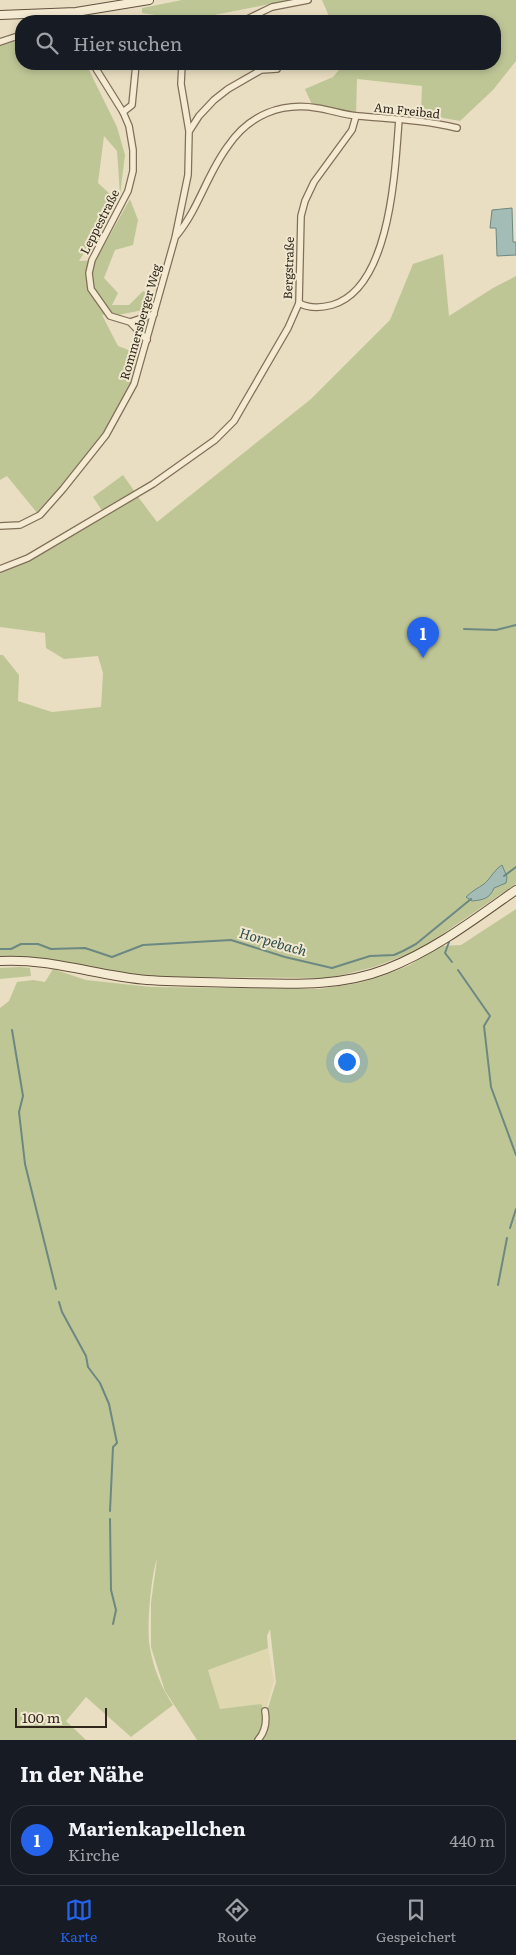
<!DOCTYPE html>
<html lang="de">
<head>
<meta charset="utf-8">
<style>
	body { margin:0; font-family:Literata,serif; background:#242831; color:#f1f3f6 }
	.scale { position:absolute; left:15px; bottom:12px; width:92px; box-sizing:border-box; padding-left:5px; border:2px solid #32271d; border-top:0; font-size:14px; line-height:18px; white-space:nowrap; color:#32271d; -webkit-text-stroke:4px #f1e8d0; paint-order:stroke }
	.you { position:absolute; left:346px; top:1061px; width:18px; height:18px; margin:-12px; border:4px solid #fff; border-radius:50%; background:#1a73e8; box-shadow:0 0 0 8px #1a73e833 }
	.badge { display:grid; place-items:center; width:32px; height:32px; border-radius:50%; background:#2563eb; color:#fff; font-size:16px; font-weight:700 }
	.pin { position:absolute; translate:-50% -41px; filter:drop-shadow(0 1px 2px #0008) }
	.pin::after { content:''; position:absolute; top:26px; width:18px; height:15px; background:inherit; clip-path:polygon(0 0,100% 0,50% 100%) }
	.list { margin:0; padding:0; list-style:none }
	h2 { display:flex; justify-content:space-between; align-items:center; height:65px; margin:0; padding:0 20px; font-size:21px }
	h2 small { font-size:16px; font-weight:400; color:#9ea1a6 }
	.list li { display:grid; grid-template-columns:32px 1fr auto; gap:15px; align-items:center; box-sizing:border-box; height:70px; margin:0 10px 10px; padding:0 10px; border:1px solid #363941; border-radius:20px }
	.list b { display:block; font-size:19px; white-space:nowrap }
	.list p { margin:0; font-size:16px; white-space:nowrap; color:#9ea1a6 }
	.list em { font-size:16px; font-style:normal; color:#9ea1a6 }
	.icon { flex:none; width:28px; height:28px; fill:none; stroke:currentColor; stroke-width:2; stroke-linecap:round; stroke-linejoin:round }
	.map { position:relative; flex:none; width:516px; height:1740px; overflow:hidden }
	.search { position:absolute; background:#171b24; box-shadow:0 2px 8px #0003; left:15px; right:15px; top:15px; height:55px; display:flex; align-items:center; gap:12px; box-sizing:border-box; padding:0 18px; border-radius:20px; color:#9ea1a6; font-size:19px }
	.sheet { height:145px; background:#171b24 }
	nav { display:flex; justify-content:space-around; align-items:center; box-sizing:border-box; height:70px; border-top:1px solid #363941; background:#171b24; font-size:14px; color:#9ea1a6 }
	nav a { display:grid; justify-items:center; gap:2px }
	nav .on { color:#2563eb }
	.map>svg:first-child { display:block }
	.farmland { fill:#ded7af }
	.green { fill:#bfc696 }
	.water { fill:#a3bcb5; stroke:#6c8882 }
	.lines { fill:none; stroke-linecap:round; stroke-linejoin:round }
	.stream { stroke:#6c8882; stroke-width:2 }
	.street-casing { stroke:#816f5a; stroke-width:8 }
	.secondary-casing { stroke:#62513e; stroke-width:10 }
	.street { stroke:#f5ebd3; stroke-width:5.5 }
	.secondary { stroke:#f5ebd3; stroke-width:8 }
	.labels { text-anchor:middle; stroke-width:4; stroke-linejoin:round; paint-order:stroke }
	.street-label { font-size:12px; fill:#32271d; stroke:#f1e8d0 }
	.water-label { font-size:14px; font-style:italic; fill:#2e504e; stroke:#f1e8d0 }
</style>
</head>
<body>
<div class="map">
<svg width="516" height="1740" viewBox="0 0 516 1740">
	<rect width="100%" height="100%" fill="#e9dec1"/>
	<polygon class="farmland" points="268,1648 274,1681 266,1710 261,1704 220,1709 208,1670"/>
	<g class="green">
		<polygon points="182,0 290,0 189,20 142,13 142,8"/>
		<polygon points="322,0 516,0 516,61 493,90 460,121 421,114 422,86 357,79 356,116 313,107 305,89 333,77 344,64 495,64 495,21 331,21"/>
		<polygon points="21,40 21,64 86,64 117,127 125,155 120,195 117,151 104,136 98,183 110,194 103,222 79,261 96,260 130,199 138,220 133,245 115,250 104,278 118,293 112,305 129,305 143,291 153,297 143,310 118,315 102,315 118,346 142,355 133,385 104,432 62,488 38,514 7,476 0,480 0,46"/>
		<polygon points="443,254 449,316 493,288 516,276 516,884 419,950 374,967 330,978 165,977 125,973 30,958 0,957 0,655 3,655 19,675 18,701 52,712 101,707 103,673 98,656 64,659 46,648 45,633 0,627 0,572 28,560 136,494 157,522 311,399 390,320 413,264"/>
		<polygon points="123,475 135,492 103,512 93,497"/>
		<path d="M516,909V1740H259L264,1735L267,1711L276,1682L270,1629L267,1636L268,1648L208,1670L220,1709L261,1704L262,1705C265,1719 266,1729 256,1740H197L165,1691L151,1647V1603L157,1559C151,1575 146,1631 150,1648C153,1667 162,1689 173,1705L131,1737L86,1697L66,1721L86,1740H0V1008L9,1001L17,982L33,980L45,982L53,969L86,980L151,987L319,989L359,983L385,975L410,965L440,946L461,945Z"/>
		<polygon points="20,967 30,968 31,976 0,979 0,968"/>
	</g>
	<g class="water">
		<polygon points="512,208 513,242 516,242 516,255 497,256 496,228 490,228 492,210"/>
		<path d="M502,865L507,877L506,883L494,888C490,899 482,900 472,901L466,897C472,891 478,888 484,884C491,878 494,870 502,865Z"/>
	</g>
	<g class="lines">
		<g class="stream">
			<polyline points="464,629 496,630 516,625"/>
			<polyline points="504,876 516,867"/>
			<polyline points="449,942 445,953 452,962"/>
			<polyline points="0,949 11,949 21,944 38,944 51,949 85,948 112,957 143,945 231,940 285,957 332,968 370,956 394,955 403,951 416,944 471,899"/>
			<polyline points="458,970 490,1016 484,1026 491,1087 516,1155"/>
			<polyline points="12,1030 23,1096 19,1112 25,1164 56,1289"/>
			<polyline points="510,1228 516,1209"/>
			<polyline points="498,1285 507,1238"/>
			<polyline points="59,1302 62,1312 86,1356 88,1367 100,1383 109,1404 117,1443 113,1447 110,1511"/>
			<polyline points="110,1519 111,1590 116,1610 113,1624"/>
		</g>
		<defs>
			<g id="street">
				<polyline points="76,12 77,21"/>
				<polyline points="243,21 272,7 308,0"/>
				<polyline points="0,42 21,35"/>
				<polyline points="93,64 123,112 129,126 133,150 133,171 128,191 92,260 89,273 91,289 110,316 130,322 147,340"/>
				<polyline points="123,112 132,105 136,64"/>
				<polyline points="190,130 199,116 214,100 228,89 261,70 277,69"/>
				<path d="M177,235C199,208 207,174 228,146C249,115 281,102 317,108C331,110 344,115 358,116C391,119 424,120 457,128"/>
				<path d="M299,303C310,309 321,308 332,305C391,288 395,170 399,119"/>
				<polyline points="130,322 154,314"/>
				<polyline points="0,526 20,525 40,515 63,489 106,435 134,384 175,238 188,175 189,131 181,84 182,64"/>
				<polyline points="0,569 28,558 153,484 215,440 234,421 288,328 299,303 301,216 305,201 314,182 352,130 356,116"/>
				<path d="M258,1740C265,1732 267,1722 265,1711"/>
			</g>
			<g id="secondary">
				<polyline points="0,15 76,12 149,0"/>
				<path d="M0,961C50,958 98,976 147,980C179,982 211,982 243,983C291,984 340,987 386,969C433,951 475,919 516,890"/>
			</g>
		</defs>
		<use href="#street" class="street-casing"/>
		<use href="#secondary" class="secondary-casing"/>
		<use href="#street" class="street"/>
		<use href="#secondary" class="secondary"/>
	</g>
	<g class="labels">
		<g class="street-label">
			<text transform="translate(407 111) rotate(6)" y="4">Am Freibad</text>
			<text transform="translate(100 222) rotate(-63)" y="4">Leppestraße</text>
			<text transform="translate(289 268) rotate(-88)" y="4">Bergstraße</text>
			<text transform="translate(141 322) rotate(-74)" y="4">Rommersberger Weg</text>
		</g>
		<g class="water-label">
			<text transform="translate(273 942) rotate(16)" y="5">Horpebach</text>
		</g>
	</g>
</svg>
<div class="scale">100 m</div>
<div class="you"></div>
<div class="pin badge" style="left:423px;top:658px">1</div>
<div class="search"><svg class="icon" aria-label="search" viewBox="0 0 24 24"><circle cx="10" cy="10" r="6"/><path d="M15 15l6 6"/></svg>Hier suchen</div>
</div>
<section class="sheet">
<h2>In der Nähe<small></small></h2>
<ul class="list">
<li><span class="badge">1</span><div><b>Marienkapellchen</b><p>Kirche</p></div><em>440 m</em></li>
</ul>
</section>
<nav>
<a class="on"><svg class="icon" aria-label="map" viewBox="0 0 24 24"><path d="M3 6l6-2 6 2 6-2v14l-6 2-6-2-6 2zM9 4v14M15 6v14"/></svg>Karte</a>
<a><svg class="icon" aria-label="directions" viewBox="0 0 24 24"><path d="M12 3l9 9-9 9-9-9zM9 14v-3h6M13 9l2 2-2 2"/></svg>Route</a>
<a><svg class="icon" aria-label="saved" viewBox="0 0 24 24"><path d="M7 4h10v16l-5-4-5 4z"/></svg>Gespeichert</a>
</nav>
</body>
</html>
